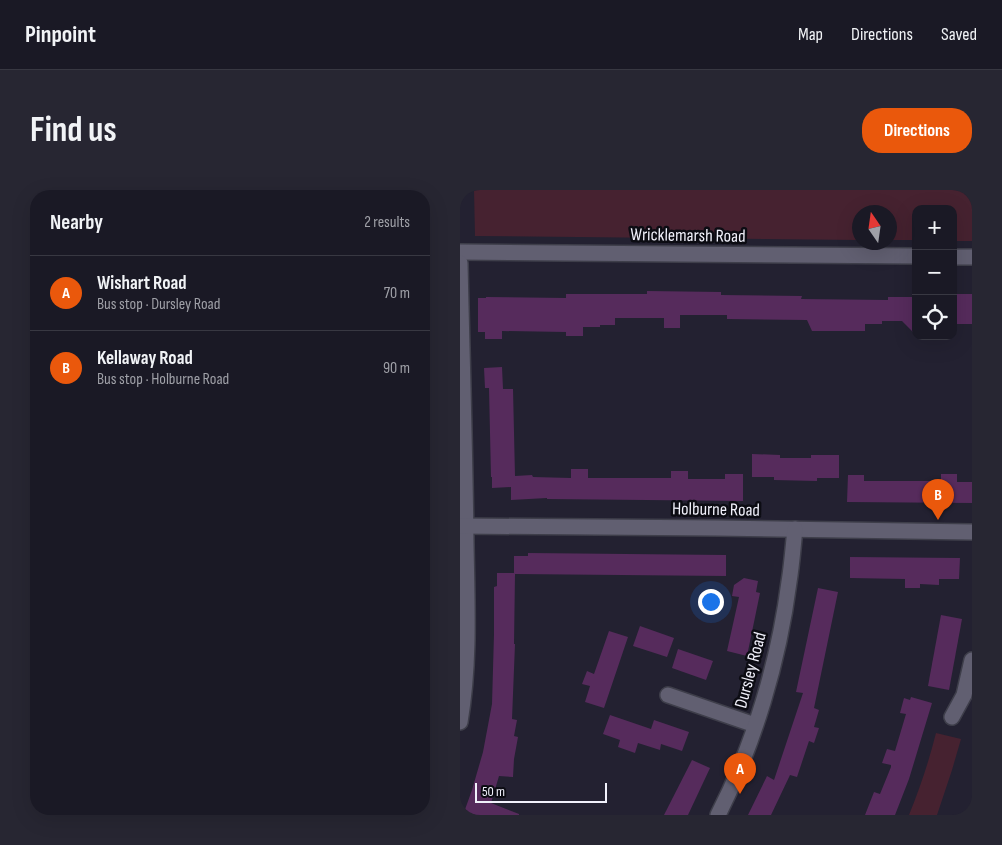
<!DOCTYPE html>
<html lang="en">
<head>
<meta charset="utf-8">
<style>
	body { margin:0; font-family:"Sofia Sans Condensed",sans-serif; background:#272632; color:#f1f3f6 }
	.controls { position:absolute; right:15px; top:15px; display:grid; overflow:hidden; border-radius:10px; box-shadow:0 5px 20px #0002 }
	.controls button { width:45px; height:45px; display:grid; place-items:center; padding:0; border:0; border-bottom:1px solid #383842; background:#1a1925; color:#f1f3f6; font:25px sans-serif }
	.compass { position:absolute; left:392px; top:15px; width:45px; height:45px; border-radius:50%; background:#1a1925; box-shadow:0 5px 20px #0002; rotate:347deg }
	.scale { position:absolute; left:15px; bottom:12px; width:132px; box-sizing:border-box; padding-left:5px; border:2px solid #f1f1fb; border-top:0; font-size:14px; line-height:18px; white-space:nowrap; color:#f1f1fb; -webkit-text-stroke:4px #0c0c13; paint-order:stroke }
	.you { position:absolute; left:250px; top:411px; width:18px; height:18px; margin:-12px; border:4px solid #fff; border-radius:50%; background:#1a73e8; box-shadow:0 0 0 8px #1a73e833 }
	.badge { display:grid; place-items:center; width:32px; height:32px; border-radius:50%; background:#ea580c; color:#fff; font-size:16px; font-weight:700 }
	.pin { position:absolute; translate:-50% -41px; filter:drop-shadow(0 1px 2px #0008) }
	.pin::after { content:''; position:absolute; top:26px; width:18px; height:15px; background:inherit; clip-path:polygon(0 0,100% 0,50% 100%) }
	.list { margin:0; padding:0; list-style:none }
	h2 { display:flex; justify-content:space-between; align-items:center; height:65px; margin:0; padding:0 20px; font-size:21px }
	h2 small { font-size:16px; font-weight:400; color:#9fa0a7 }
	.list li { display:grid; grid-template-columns:32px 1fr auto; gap:15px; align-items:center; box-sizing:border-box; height:75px; padding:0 20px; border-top:1px solid #383842 }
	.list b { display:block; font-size:19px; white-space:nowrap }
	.list p { margin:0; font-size:16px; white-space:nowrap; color:#9fa0a7 }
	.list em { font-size:16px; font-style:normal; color:#9fa0a7 }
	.icon { flex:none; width:28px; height:28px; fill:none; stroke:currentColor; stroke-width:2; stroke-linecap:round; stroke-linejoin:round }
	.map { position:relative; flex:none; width:512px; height:625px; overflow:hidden; border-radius:20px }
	header { display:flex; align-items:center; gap:30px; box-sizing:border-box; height:70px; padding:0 25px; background:#1a1925; border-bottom:1px solid #383842 }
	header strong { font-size:24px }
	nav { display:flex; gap:28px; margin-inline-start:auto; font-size:18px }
	.intro { display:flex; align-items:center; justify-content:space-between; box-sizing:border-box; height:120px; padding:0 30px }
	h1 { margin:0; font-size:35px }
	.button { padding:12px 22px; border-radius:20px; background:#ea580c; color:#fff; font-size:18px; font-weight:700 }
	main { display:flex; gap:30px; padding:0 30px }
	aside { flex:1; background:#1a1925; border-radius:20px; box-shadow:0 5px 20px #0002 }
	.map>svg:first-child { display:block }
	.green { fill:#462230 }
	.building { fill:#562b5c }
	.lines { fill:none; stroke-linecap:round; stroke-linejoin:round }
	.minor-casing { stroke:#3e3e4a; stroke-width:18 }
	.minor { stroke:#615f71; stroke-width:15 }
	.labels { text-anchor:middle; stroke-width:5; stroke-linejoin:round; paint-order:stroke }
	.street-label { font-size:18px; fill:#f1f1fb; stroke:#0c0c13 }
</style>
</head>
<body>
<header>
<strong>Pinpoint</strong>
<nav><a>Map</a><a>Directions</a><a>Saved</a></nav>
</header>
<div class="intro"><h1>Find us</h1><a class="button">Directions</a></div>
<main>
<aside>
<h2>Nearby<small>2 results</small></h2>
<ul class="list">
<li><span class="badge">A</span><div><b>Wishart Road</b><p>Bus stop · Dursley Road</p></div><em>70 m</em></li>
<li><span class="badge">B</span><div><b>Kellaway Road</b><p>Bus stop · Holburne Road</p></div><em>90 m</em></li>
</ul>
</aside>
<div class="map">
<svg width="512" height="625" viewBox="0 0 512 625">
	<rect width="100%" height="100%" fill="#232131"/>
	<g class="green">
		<polygon points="14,0 512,0 512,51 493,51 493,19 456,19 456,50 430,50 430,22 400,22 399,50 15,46"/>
		<path d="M476,543L501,549L492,580L477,625H449C460,598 469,571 476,543Z"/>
	</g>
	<g class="building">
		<polygon points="187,101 261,102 261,105 342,106 341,109 428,110 428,107 456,107 456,145 442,131 422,131 422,134 405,134 405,141 352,141 347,130 267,129 267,125 220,125 220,138 204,138 204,128 155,128 155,135 140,135 140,137 123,137 123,146 106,146 106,142 42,141 42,149 25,149 25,142 18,142 18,108 26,108 26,107 106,108 106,104 187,104"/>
		<rect x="493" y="104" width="19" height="30"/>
		<polygon points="42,177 43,199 53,199 55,286 72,285 73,287 111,288 111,279 128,279 128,288 211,288 211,281 228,281 228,289 265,289 265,284 283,284 283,311 87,309 87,308 51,310 51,297 32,298 32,287 31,287 29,198 25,198 24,178"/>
		<polygon points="292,264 320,265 320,268 351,268 351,265 379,265 379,288 357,288 357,291 314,290 314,287 292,287"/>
		<polygon points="481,284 497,284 497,292 512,292 512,313 387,312 388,285 404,285 404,291 481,291"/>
		<polygon points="68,363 266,365 266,386 55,384 54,454 55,454 52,529 57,530 54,546 58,547 54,569 53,587 39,586 31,613 59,624 59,625 3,625 12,600 23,562 32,514 34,444 34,397 37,396 37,383 54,383 54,366 68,366"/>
		<polygon points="390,367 500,368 499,389 479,389 479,395 460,394 460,398 445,398 445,389 390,388"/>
		<polygon points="284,388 298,391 296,402 300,403 287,466 267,461 279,407 272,406 274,395"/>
		<polygon points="358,398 378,402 354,518 359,520 354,537 359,538 354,553 349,551 337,587 330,585 311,625 288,625 307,586 314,590 343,503 336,502"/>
		<polygon points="481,425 502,429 489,500 468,496"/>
		<polygon points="180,436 214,448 207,467 173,456"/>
		<polygon points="149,441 168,447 144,518 125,512 130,496 122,494 127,481 134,484"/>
		<polygon points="218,459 253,471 246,490 212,478"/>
		<polygon points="451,507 472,513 449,589 435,625 405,625 414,602 420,604 431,577 431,575 422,573 427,559 435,561 446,524 440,523 444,508 450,510"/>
		<polygon points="150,525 191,539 194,530 229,542 222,561 201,554 200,560 178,553 175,563 158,557 160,550 143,544"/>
		<polygon points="232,570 250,578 228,625 204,625"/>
	</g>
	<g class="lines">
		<defs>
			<g id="minor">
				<polyline points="0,62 456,66"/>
				<polyline points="493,67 512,67"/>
				<path d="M0,73C2,167 5,260 6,354C7,413 10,473 0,532"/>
				<polyline points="0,336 257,338 512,342"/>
				<polyline points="208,505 295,535"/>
				<polyline points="492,527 504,505 512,470"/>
				<path d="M258,625C294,555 319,470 329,392C332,374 333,357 335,339"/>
			</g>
		</defs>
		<use href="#minor" class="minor-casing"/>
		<use href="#minor" class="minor"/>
	</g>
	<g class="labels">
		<g class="street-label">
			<text transform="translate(228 45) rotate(1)" y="6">Wricklemarsh Road</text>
			<text transform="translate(256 319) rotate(1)" y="6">Holburne Road</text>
			<text transform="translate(290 480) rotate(-75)" y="6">Dursley Road</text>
		</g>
	</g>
</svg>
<div class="controls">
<button>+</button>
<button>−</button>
<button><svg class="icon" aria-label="locate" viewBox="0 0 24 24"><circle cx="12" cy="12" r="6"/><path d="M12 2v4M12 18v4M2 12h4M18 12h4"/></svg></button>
</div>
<svg class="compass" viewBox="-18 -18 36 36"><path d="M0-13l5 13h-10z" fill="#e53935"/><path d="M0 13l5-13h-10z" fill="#9fa0a7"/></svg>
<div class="scale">50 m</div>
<div class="you"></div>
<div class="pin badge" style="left:280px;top:604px">A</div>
<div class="pin badge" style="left:478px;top:330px">B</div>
</div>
</main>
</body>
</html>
